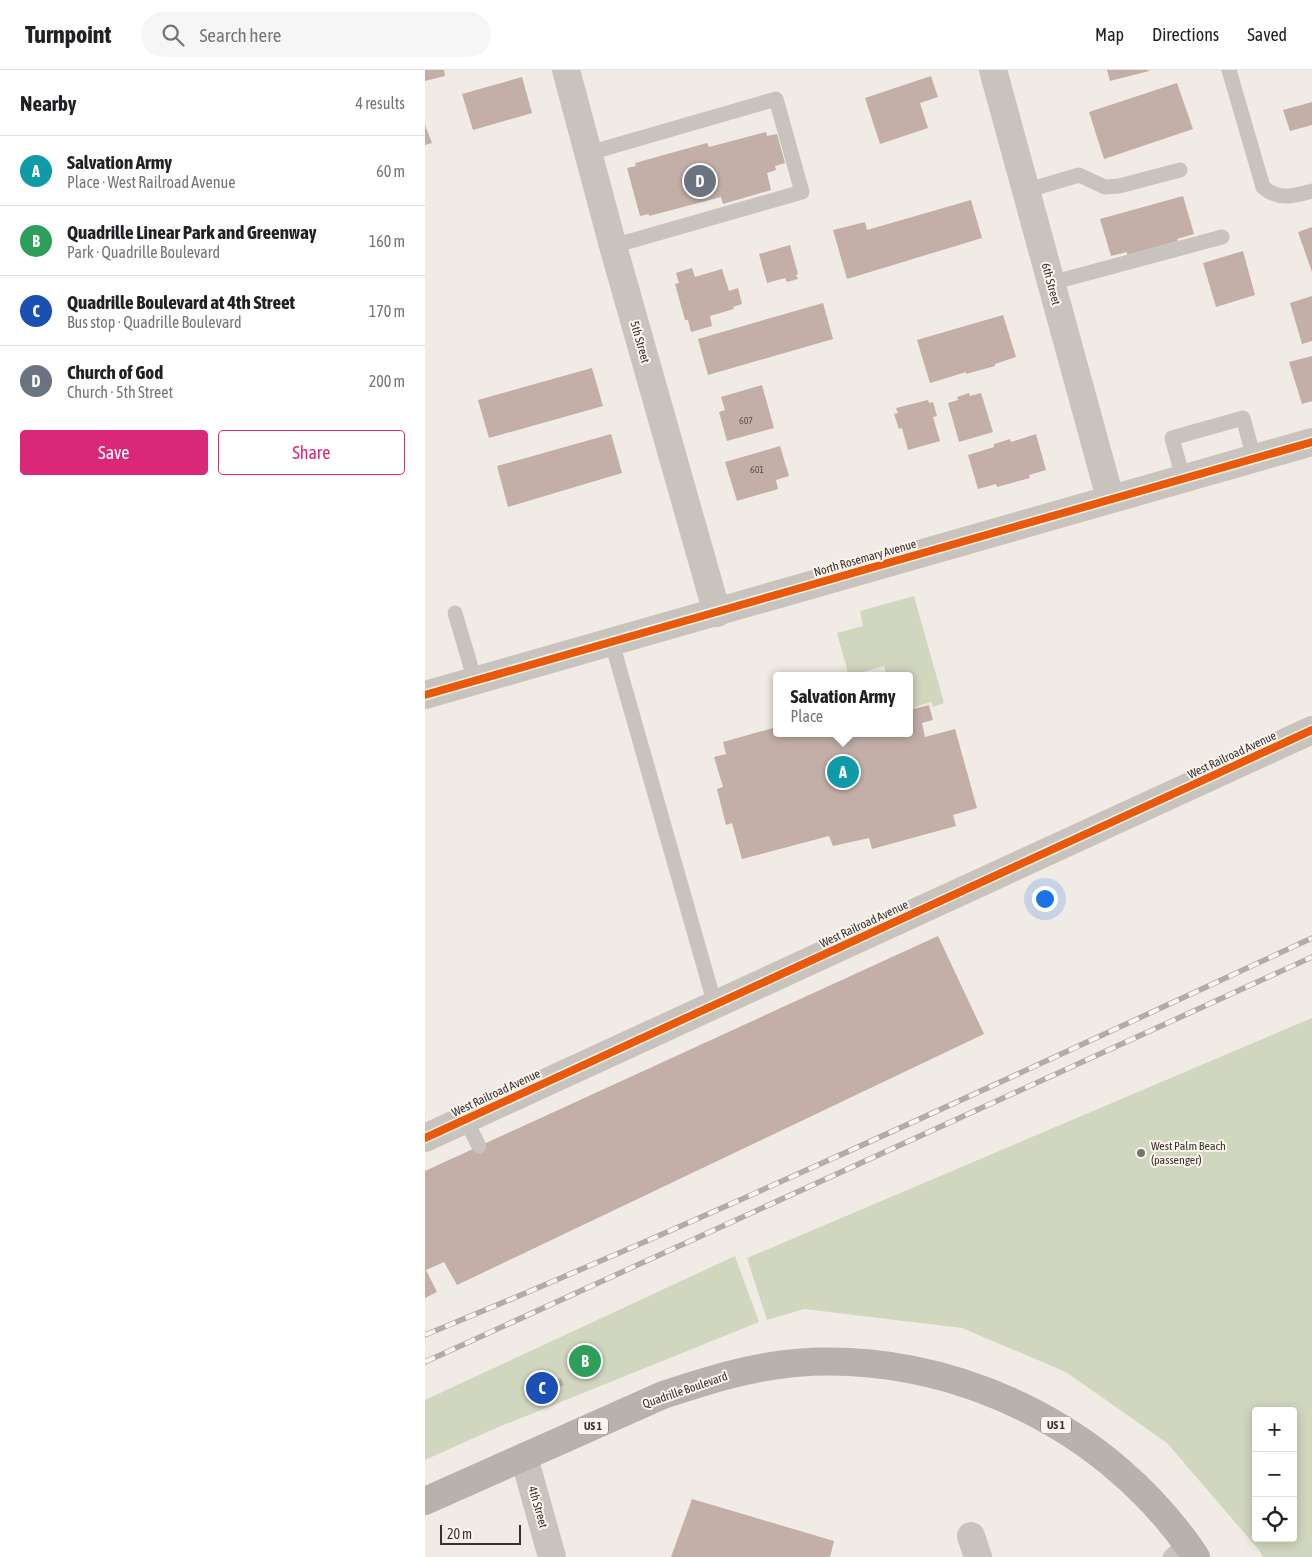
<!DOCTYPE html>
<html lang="en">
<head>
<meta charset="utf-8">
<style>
	body { margin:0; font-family:"Asap Condensed",sans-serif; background:#f6f6f6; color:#202124 }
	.controls { position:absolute; right:15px; bottom:15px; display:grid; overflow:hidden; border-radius:5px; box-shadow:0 2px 12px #0003 }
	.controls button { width:45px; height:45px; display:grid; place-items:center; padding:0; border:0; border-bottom:1px solid #e0e0e0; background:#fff; color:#202124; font:25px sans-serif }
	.scale { position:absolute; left:15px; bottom:12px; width:81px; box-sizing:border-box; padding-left:5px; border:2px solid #3b302b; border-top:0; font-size:14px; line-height:18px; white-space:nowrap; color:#3b302b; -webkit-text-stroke:4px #fbf5ee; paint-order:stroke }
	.you { position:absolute; left:619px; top:828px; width:18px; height:18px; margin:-12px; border:4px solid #fff; border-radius:50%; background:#1a73e8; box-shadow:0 0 0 8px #1a73e833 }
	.badge { display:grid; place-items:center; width:32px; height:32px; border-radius:50%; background:#db2777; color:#fff; font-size:16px; font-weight:700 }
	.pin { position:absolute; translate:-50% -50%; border:2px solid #fff; box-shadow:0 1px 5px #0006 }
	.popup { position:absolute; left:348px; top:602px; width:140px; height:65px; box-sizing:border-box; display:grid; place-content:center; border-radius:5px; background:#fff; filter:drop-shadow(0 1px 4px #0005); font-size:16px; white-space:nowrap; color:#757577 }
	.popup b { font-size:19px; color:#202124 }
	.popup::after { content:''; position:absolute; left:50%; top:100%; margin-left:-10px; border:10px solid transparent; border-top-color:#fff }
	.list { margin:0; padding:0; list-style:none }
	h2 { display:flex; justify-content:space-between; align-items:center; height:65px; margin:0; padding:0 20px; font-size:21px }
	h2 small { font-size:16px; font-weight:400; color:#757577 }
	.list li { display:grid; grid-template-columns:32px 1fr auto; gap:15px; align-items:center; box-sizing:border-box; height:70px; padding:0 20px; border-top:1px solid #e0e0e0 }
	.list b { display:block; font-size:19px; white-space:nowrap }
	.list p { margin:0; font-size:16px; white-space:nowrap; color:#757577 }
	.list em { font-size:16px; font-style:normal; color:#757577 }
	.actions { display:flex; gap:10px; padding:15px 20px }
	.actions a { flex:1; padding:11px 0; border:1px solid #db2777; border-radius:5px; text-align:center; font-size:18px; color:#db2777 }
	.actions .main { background:#db2777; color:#fff }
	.icon { flex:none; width:28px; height:28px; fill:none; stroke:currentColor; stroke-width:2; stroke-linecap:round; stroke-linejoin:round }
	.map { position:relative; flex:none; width:887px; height:1487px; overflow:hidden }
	header { display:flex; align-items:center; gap:30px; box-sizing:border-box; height:70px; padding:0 25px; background:#fff; border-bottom:1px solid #e0e0e0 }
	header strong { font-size:24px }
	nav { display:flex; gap:28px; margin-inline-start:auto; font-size:18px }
	.search { width:350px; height:45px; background:#f6f6f6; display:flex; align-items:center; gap:12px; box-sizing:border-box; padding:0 18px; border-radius:28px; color:#757577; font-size:19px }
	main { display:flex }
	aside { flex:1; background:#fff }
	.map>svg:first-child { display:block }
	.green { fill:#d1d6bf; fill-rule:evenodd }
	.building { fill:#c3afa7 }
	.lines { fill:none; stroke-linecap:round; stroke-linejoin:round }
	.lane { stroke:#c9c3be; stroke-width:15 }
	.street { stroke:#c9c3be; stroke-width:28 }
	.primary { stroke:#b8b1ad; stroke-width:28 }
	.rail-casing { stroke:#b1aca8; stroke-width:5.5 }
	.rail { stroke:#fbf5ee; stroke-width:4; stroke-dasharray:11; stroke-linecap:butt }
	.cycleway-casing { stroke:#fbf5ee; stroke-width:11 }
	.cycleway { stroke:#e8590c; stroke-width:8 }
	.poi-dot { fill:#7a716c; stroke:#fbf5ee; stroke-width:2 }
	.labels { text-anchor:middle; stroke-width:4; stroke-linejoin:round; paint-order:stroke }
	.number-label { font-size:10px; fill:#5d504a }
	.shield { fill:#fbf5ee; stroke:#756b66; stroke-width:1 }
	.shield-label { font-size:11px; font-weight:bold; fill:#3b302b }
	.street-label { font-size:12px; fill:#3b302b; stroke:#fbf5ee }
	.poi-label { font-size:12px; fill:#3b302b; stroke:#fbf5ee; text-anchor:start }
</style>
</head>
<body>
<header>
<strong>Turnpoint</strong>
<div class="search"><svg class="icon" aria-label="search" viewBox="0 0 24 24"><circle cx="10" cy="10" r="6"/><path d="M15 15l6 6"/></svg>Search here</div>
<nav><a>Map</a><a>Directions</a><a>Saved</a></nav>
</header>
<main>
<aside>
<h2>Nearby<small>4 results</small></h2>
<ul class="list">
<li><span class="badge" style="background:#0f9aa8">A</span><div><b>Salvation Army</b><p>Place · West Railroad Avenue</p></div><em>60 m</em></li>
<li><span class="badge" style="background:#2e9e5b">B</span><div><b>Quadrille Linear Park and Greenway</b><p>Park · Quadrille Boulevard</p></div><em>160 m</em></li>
<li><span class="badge" style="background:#1a4fb4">C</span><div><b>Quadrille Boulevard at 4th Street</b><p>Bus stop · Quadrille Boulevard</p></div><em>170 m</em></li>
<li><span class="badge" style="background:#6b7280">D</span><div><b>Church of God</b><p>Church · 5th Street</p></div><em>200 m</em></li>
</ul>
<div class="actions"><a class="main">Save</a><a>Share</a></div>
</aside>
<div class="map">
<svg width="887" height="1487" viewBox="0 0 887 1487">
	<rect width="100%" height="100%" fill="#f0ebe5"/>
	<g class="green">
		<polygon points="489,526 519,633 508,637 506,632 484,639 484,606 462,606 459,596 424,606 412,563 438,556 435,541"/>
		<path d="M887,948V1487H838L834,1480L742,1373L641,1302L537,1258L379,1239L342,1250L322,1188ZM831,1341H868V1468H831Z"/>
		<polygon points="310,1186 334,1252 71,1358 0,1390 0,1330"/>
	</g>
	<g class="building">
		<polygon points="0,0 19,0 20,6 0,11"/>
		<polygon points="682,0 724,0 724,1 685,11"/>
		<polygon points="506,6 513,27 495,33 503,58 455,74 440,28"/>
		<polygon points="97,7 107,43 48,60 37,24"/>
		<polygon points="752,13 768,59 679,89 664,42"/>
		<polygon points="887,32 887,55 865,61 858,40"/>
		<polygon points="0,55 7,73 0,75"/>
		<polygon points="341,62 342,66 352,64 360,93 350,96 351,100 342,103 346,120 298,134 296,127 224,146 224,144 215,146 202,98 211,96 210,93 282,73 284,77"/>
		<polygon points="758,126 769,164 752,169 753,171 702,185 702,182 686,186 675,149"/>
		<polygon points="546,130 557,168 422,209 408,160 440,152 442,160"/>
		<polygon points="887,157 887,202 873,162"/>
		<polygon points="365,175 373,204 371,205 373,209 362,212 360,208 342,213 334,184"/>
		<polygon points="818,181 830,225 791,237 778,193"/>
		<polygon points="267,198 270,207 297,199 304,221 313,218 317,234 308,237 309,239 285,246 287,256 266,262 263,250 260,250 250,214 254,213 251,203"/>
		<polygon points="887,226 887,271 877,274 865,233"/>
		<polygon points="398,233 408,269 283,305 273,269"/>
		<polygon points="578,245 591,287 570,294 570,296 541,304 541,302 505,313 492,270"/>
		<polygon points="887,286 887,331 877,334 864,292"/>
		<polygon points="167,298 178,336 64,368 53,330"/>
		<polygon points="337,315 349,358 302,371 294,342 300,340 296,327"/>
		<polygon points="544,323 545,326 556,323 568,362 534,372 523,333 533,330 532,327"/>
		<polygon points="503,330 504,333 508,332 512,346 508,347 515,371 483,380 477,358 474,359 469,344 473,343 471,338"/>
		<polygon points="186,364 197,403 83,437 72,396"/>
		<polygon points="611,364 621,400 604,405 605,408 572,417 571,414 553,419 543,385 569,377 569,374 585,369 586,372"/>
		<polygon points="355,376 364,406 351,410 353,419 312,431 300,392"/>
		<polygon points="504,635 508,650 497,653 500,667 530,659 552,738 528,745 531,756 447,779 444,768 408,776 404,766 317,789 307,753 301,755 292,719 298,717 289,687 301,684 298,672 352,657 352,663 484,663 484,640"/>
		<polygon points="513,866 559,964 32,1215 19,1192 1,1200 12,1222 0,1228 0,1101"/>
		<polygon points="136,1308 139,1315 123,1322 120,1316"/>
		<polygon points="267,1429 409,1471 405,1487 246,1487"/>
	</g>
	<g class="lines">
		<g class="lane">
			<path d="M804,0L838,117C854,131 868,126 887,121"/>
			<polyline points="164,83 351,29 377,122 188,176"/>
			<polyline points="600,121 654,105 680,117 694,116 755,100"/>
			<polyline points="626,213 797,167"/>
			<polyline points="758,408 747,368 818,348 829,388"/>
			<polyline points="30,543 50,611"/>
			<polyline points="187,573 290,935"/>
			<polyline points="40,1049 54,1076"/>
			<polyline points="745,1487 761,1472"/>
		</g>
		<g class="street">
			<polyline points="141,0 188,176 292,543"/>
			<polyline points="568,0 685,428"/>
			<polyline points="0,625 887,372"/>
			<polyline points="0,1068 887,660"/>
			<polyline points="99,1387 127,1487"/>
			<polyline points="546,1466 553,1487"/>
		</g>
		<path class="primary" d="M0,1431L238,1325C281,1311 324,1297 370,1293C525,1280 685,1357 771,1487"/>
		<defs>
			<g id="rail">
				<path d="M0,1265C299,1142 593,1004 887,868"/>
				<polyline points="0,1292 887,887"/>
			</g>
		</defs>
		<use href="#rail" class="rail-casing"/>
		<use href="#rail" class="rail"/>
		<defs>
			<g id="cycleway">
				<polyline points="0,625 887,372"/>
				<polyline points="0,1068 887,660"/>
			</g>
		</defs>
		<use href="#cycleway" class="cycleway-casing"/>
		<use href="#cycleway" class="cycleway"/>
	</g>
	<circle class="poi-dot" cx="716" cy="1083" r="5"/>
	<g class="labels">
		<g class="number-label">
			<text x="321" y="354">607</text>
			<text x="332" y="403">601</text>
		</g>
		<g class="shield">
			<rect x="616" y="1346.5" width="30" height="17" rx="4"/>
			<rect x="153" y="1347.5" width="30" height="17" rx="4"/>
		</g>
		<g class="shield-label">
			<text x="631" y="1359">US 1</text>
			<text x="168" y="1360">US 1</text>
		</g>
		<g class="street-label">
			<text transform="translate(626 214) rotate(75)" y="4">6th Street</text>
			<text transform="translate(215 272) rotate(74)" y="4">5th Street</text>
			<text transform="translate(440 488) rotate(-16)" y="4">North Rosemary Avenue</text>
			<text transform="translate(807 685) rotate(-25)" y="4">West Railroad Avenue</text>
			<text transform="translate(439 854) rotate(-25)" y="4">West Railroad Avenue</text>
			<text transform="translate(71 1023) rotate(-25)" y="4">West Railroad Avenue</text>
			<text transform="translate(260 1320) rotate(-19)" y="4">Quadrille Boulevard</text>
			<text transform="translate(113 1437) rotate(74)" y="4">4th Street</text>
		</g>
		<g class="poi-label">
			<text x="726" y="1080">West Palm Beach<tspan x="726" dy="14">(passenger)</tspan></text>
		</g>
	</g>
</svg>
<div class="controls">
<button>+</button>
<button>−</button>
<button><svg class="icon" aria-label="locate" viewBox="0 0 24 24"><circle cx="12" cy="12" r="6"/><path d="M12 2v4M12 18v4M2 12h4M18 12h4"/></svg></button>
</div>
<div class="scale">20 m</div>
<div class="you"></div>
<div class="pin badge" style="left:418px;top:702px;background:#0f9aa8">A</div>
<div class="popup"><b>Salvation Army</b>Place</div>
<div class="pin badge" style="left:160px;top:1291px;background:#2e9e5b">B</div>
<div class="pin badge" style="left:117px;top:1318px;background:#1a4fb4">C</div>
<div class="pin badge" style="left:275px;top:111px;background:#6b7280">D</div>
</div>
</main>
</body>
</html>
